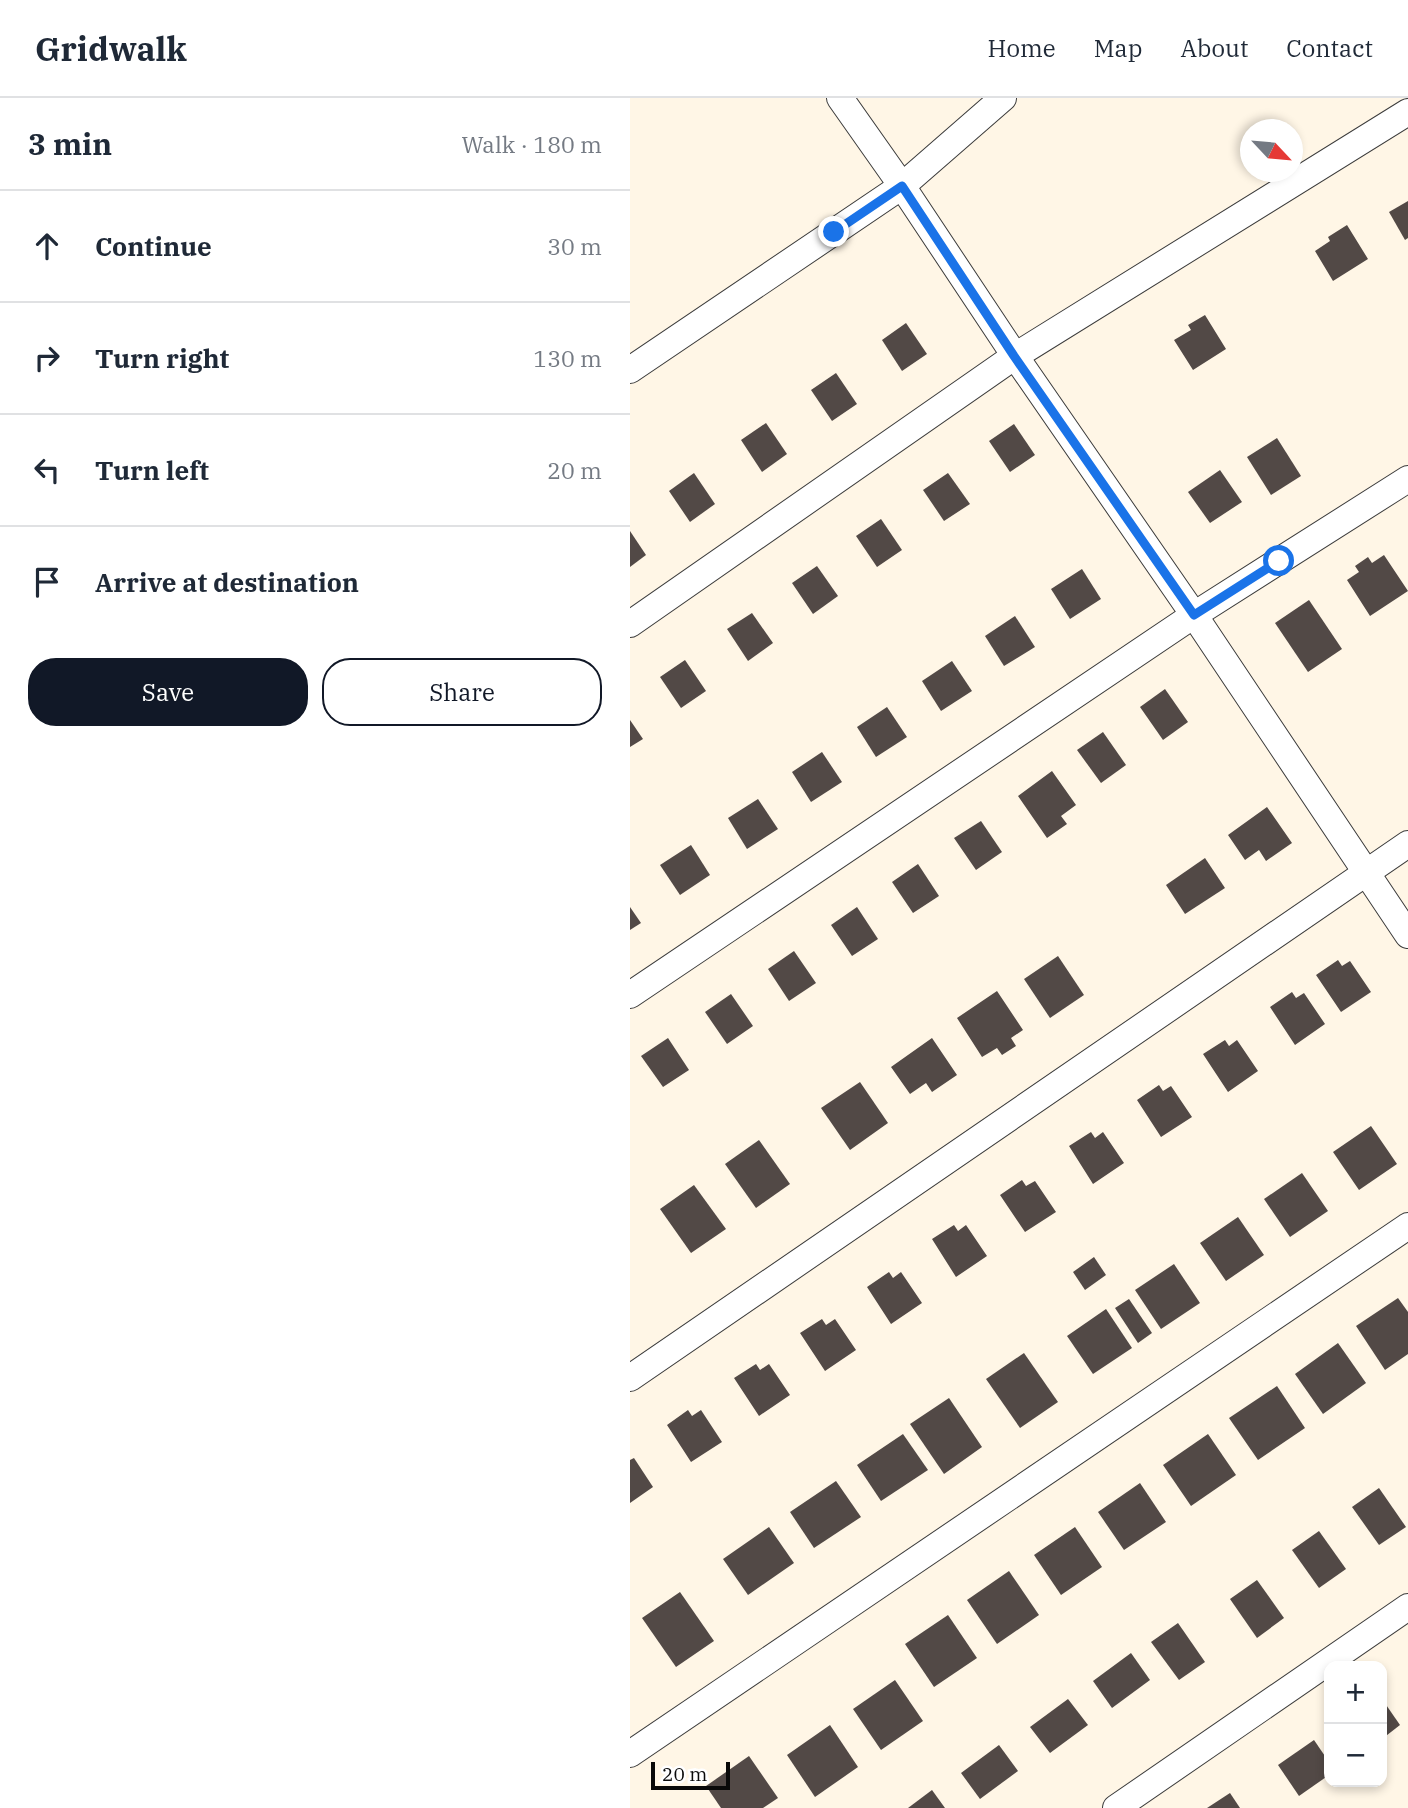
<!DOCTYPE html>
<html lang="en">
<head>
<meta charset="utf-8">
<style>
	body { margin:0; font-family:"IBM Plex Serif",serif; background:#f6f6f7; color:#1f2937 }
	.controls { position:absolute; right:21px; bottom:21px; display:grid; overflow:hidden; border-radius:14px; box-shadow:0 4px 10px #0003 }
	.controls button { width:63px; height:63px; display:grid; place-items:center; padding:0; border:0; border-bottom:2px solid #e0e1e3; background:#fff; color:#1f2937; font:35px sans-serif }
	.compass { position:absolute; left:610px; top:21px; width:63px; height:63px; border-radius:50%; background:#fff; box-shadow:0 4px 10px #0003; rotate:116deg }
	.scale { position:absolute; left:21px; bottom:18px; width:79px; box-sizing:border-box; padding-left:7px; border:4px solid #090909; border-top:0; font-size:19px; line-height:24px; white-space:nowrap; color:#090909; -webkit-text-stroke:5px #fff; paint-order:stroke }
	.stop { position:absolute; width:21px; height:21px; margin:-16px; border:5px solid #1a73e8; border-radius:50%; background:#fff }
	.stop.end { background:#1a73e8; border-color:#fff; box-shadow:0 2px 7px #0008 }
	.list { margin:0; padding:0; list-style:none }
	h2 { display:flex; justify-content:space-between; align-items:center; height:91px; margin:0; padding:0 28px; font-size:30px }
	h2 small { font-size:23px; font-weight:400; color:#747a83 }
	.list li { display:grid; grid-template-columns:46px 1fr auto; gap:21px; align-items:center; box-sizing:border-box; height:112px; padding:0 28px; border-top:2px solid #e0e1e3 }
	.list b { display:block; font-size:26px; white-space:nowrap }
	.list em { font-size:23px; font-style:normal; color:#747a83 }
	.actions { display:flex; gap:14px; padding:21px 28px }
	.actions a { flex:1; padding:16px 0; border:2px solid #111827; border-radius:28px; text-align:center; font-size:24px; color:#111827 }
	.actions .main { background:#111827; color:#fff }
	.icon { flex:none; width:38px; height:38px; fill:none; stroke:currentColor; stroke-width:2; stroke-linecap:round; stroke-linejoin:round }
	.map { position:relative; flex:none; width:778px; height:1710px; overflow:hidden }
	header { display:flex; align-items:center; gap:42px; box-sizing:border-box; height:98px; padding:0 35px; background:#fff; border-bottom:2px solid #e0e1e3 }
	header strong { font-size:33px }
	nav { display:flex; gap:38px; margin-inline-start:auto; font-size:24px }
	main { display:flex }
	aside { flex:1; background:#fff }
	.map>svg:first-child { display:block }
	.building { fill:#524946 }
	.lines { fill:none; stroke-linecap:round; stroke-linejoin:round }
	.minor-casing { stroke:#3c3c3c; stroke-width:28 }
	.minor { stroke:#fff; stroke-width:26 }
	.route { stroke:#1a73e8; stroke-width:9 }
</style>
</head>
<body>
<header>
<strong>Gridwalk</strong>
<nav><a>Home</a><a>Map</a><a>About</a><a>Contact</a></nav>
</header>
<main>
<aside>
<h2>3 min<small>Walk · 180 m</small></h2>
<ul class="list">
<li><svg class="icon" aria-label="ahead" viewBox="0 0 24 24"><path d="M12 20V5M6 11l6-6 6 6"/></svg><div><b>Continue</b></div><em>30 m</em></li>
<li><svg class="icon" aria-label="right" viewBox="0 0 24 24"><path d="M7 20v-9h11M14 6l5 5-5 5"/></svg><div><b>Turn right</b></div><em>130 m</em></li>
<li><svg class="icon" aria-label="left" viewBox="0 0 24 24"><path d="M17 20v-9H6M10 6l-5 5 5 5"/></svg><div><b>Turn left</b></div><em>20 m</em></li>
<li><svg class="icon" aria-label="arrive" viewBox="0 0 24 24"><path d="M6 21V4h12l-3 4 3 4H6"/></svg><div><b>Arrive at destination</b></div></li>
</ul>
<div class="actions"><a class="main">Save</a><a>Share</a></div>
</aside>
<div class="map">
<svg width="778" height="1710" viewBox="0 0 778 1710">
	<rect width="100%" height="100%" fill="#fff6e6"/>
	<g class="building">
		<polygon points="778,103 778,140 775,142 759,114"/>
		<polygon points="717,127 738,161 703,183 685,153 700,143 698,139"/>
		<polygon points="575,217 596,251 563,272 544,242 561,232 558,227"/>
		<polygon points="276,225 297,256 272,273 252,242"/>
		<polygon points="206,275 227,306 202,323 181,292"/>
		<polygon points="136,325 157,356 132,374 111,342"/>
		<polygon points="384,326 405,357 380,374 359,343"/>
		<polygon points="647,340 671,378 641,397 617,359"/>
		<polygon points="590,372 612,404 580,425 558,394"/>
		<polygon points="64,375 85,406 60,424 39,393"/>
		<polygon points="318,375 340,406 314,423 293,392"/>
		<polygon points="251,421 272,452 247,469 226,438"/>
		<polygon points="0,433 16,457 0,469"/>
		<polygon points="754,457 778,493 740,518 717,482 729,474 725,468 738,459 742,465"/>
		<polygon points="187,468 208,498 183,516 162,485"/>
		<polygon points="452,471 471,501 440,521 421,491"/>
		<polygon points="679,502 712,551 678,574 645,525"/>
		<polygon points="122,515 143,545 118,563 97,531"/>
		<polygon points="385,518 405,549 374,568 355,538"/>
		<polygon points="55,562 76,593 51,610 30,579"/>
		<polygon points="322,563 342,593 311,613 292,583"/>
		<polygon points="535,591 558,624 533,642 510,609"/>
		<polygon points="257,609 277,639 246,659 227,629"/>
		<polygon points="0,622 13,641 0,649"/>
		<polygon points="473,634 496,667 471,685 447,652"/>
		<polygon points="192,654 212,684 181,704 162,674"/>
		<polygon points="422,673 446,707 431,718 437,726 417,740 388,698"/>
		<polygon points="128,701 148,731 117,751 98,720"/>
		<polygon points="637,709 662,745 636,763 629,752 615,762 598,737"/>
		<polygon points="351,723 372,754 346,772 324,740"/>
		<polygon points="61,747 80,777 50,797 30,767"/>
		<polygon points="575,760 595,790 555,816 536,787"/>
		<polygon points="288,766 309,798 283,815 262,784"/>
		<polygon points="0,809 11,825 0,832"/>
		<polygon points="227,809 248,841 222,858 201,827"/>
		<polygon points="164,853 186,885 159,903 138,871"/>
		<polygon points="428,858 454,897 420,920 394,881"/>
		<polygon points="708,862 712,868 720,863 741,894 711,914 686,877"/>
		<polygon points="367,893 393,932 381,940 386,948 372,957 367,950 352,959 327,920"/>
		<polygon points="662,894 666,900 674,895 695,926 665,947 640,909"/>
		<polygon points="101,896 123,928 97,946 75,914"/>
		<polygon points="38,940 59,972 33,989 11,958"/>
		<polygon points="302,940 327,977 302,994 296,985 280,996 261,969"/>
		<polygon points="595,942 599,948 607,942 628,973 598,994 573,956"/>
		<polygon points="230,984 258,1025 220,1052 191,1010"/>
		<polygon points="529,987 533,993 541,988 562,1019 531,1039 507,1002"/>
		<polygon points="741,1028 767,1066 729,1092 703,1054"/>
		<polygon points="461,1034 465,1040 473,1034 494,1065 463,1086 439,1048"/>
		<polygon points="129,1042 160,1086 126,1110 95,1066"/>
		<polygon points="672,1075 698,1113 660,1139 634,1101"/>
		<polygon points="392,1082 396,1088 405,1083 426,1114 395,1134 370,1097"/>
		<polygon points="64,1087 96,1131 61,1155 30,1111"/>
		<polygon points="608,1119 634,1157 596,1183 570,1145"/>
		<polygon points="324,1127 328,1133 336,1127 357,1158 326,1179 302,1141"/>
		<polygon points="464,1159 476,1177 455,1192 443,1174"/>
		<polygon points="544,1166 570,1205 531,1231 505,1192"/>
		<polygon points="259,1174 263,1180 271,1174 292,1205 261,1226 237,1189"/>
		<polygon points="768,1200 778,1214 778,1256 755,1272 726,1228"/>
		<polygon points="499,1201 522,1235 508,1245 485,1210"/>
		<polygon points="476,1211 502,1250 463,1276 437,1238"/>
		<polygon points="192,1221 196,1227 205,1221 226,1252 195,1273 170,1235"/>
		<polygon points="708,1245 736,1285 693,1316 665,1276"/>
		<polygon points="394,1255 428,1304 390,1330 356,1281"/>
		<polygon points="126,1266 130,1272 139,1266 160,1297 129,1318 104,1280"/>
		<polygon points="647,1288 675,1330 628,1362 599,1320"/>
		<polygon points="319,1300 352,1349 314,1376 280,1326"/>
		<polygon points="58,1312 62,1318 71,1312 92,1344 61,1364 37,1327"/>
		<polygon points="273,1336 298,1372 251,1403 227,1367"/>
		<polygon points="578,1336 606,1377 561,1408 533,1367"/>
		<polygon points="4,1360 23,1389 0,1405 0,1362"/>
		<polygon points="206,1383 231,1419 184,1450 160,1414"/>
		<polygon points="510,1385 536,1424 494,1452 468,1414"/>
		<polygon points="749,1390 776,1429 749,1447 722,1409"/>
		<polygon points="139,1429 164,1465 118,1497 93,1461"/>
		<polygon points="445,1429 472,1469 431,1497 404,1457"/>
		<polygon points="689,1433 716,1471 689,1490 662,1452"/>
		<polygon points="379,1473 409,1517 367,1546 337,1502"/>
		<polygon points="627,1482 654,1520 627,1540 600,1501"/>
		<polygon points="50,1494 84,1543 46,1569 12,1520"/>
		<polygon points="318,1517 347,1560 304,1589 275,1546"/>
		<polygon points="548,1525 575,1564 549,1582 521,1544"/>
		<polygon points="501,1555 520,1582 482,1610 463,1583"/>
		<polygon points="265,1582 293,1623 251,1652 223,1611"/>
		<polygon points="438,1601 458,1627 420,1655 400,1629"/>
		<polygon points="752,1601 770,1627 752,1641"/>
		<polygon points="200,1627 228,1669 185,1699 157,1657"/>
		<polygon points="684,1642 699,1664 699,1677 669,1698 648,1667"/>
		<polygon points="369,1647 388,1673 350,1701 331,1675"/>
		<polygon points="119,1658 148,1700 133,1710 91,1710 76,1688"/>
		<polygon points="302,1692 315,1710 278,1710"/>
		<polygon points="600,1695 610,1710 577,1710"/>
	</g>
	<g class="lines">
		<defs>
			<g id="minor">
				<polyline points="210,0 272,88 385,258 564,517 778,837"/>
				<polyline points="0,272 272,88 373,0"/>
				<polyline points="0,526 385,258 778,14"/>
				<polyline points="0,897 564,517 778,381"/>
				<polyline points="0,1280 778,746"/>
				<polyline points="0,1656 778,1128"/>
				<polyline points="486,1710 778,1509"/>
			</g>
		</defs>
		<use href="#minor" class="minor-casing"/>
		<use href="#minor" class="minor"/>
	</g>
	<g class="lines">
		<polyline class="route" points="204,134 272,88 384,258 564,517 649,463"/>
	</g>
</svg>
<div class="controls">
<button>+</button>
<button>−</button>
</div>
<svg class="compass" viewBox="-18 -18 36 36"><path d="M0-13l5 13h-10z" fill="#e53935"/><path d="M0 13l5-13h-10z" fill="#747a83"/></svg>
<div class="scale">20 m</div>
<div class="stop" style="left:649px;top:463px"></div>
<div class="stop end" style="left:204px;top:134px"></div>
</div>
</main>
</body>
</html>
